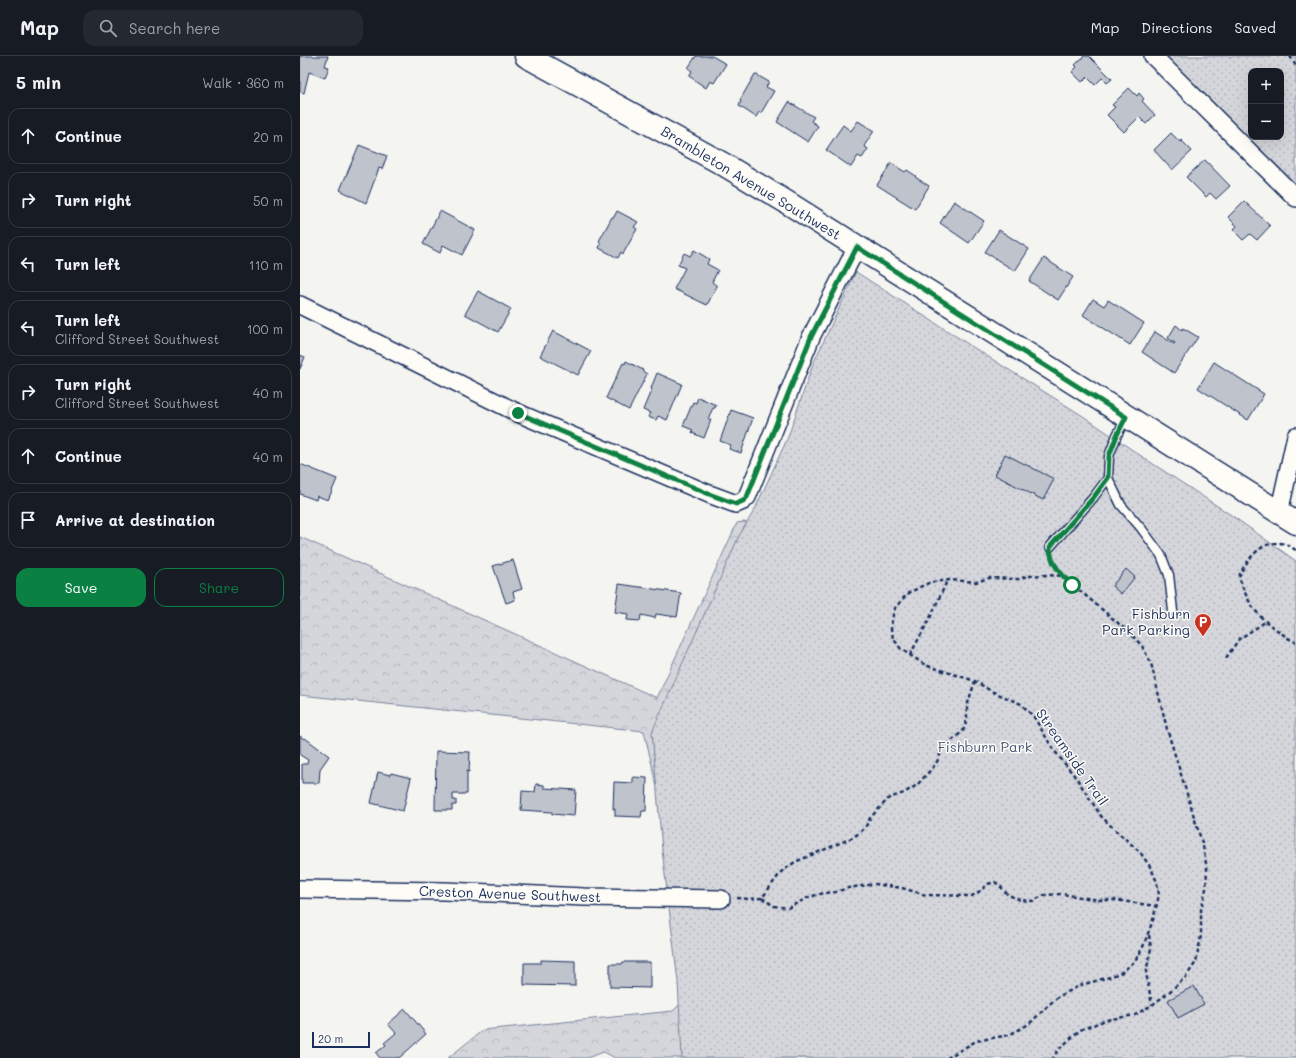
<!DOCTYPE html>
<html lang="en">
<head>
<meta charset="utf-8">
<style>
	body { margin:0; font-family:Mali,sans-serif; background:#242831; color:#f1f3f6 }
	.controls { position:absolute; right:12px; top:12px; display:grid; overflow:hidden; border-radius:8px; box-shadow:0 4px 16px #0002 }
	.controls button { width:36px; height:36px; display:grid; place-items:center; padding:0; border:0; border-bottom:1px solid #363941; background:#171b24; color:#f1f3f6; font:20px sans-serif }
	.scale { position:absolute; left:12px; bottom:10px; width:58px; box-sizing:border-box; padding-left:4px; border:2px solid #1b2f5e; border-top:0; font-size:11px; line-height:14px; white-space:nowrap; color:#1b2f5e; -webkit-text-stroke:3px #fdfcf7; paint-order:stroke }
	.stop { position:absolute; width:12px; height:12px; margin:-9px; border:3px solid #0b8043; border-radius:50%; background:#fff }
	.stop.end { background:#0b8043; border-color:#fff; box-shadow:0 1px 4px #0008 }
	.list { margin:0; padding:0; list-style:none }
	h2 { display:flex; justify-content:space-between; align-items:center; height:52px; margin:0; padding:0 16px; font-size:17px }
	h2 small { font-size:13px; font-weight:400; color:#9ea1a6 }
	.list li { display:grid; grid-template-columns:26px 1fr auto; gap:12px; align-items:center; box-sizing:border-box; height:56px; margin:0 8px 8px; padding:0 8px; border:1px solid #363941; border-radius:12px }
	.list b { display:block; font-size:15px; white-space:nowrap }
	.list p { margin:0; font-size:13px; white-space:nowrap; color:#9ea1a6 }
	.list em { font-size:13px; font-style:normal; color:#9ea1a6 }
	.actions { display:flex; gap:8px; padding:12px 16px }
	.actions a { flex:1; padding:9px 0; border:1px solid #0b8043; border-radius:12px; text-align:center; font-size:14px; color:#0b8043 }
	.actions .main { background:#0b8043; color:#fff }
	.icon { flex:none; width:22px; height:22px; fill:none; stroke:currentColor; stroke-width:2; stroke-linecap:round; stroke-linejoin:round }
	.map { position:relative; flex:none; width:996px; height:1002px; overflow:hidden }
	header { display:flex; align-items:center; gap:24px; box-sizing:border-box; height:56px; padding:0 20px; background:#171b24; border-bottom:1px solid #363941 }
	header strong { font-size:19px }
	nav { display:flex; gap:22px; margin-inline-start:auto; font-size:14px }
	.search { width:280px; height:36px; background:#242831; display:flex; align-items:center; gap:10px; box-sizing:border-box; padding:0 14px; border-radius:12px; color:#9ea1a6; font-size:15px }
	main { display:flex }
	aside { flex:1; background:#171b24 }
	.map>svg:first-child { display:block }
	.forest { fill:url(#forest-crowns); stroke:#78829c }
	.park { fill:url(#park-dots); stroke:#78829c; fill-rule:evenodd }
	.building { fill:#bfc3cc; stroke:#1b2f5e }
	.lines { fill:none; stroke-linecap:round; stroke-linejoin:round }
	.lane-casing { stroke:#1b2f5e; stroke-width:11 }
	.street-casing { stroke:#1b2f5e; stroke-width:20 }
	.primary-casing { stroke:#1b2f5e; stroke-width:25 }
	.path { stroke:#1b2f5e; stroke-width:2.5; stroke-dasharray:4 3; stroke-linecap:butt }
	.lane { stroke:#fdfcf7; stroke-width:8 }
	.street { stroke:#fdfcf7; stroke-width:17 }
	.primary { stroke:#fdfcf7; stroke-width:22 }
	.route { stroke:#0b8043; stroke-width:5 }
	.labels { text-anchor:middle; stroke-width:3; stroke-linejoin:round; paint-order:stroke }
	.street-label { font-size:14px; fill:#1b2f5e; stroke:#fdfcf7 }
	.poi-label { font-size:14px; fill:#1b2f5e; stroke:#fdfcf7; text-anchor:end }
	.park-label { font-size:14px; fill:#49597d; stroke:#fdfcf7 }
</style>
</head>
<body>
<header>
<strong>Map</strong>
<div class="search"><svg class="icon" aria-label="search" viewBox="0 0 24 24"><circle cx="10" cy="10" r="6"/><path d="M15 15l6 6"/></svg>Search here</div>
<nav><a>Map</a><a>Directions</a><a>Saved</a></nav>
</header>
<main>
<aside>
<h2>5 min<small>Walk · 360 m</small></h2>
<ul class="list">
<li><svg class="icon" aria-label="ahead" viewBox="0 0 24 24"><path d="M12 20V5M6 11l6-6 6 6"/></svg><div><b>Continue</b></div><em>20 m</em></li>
<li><svg class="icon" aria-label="right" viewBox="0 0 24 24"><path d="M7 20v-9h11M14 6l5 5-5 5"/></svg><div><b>Turn right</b></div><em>50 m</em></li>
<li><svg class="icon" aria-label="left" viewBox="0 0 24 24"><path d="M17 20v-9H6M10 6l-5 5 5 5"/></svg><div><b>Turn left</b></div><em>110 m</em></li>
<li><svg class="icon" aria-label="left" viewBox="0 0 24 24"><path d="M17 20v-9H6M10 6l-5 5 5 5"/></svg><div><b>Turn left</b><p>Clifford Street Southwest</p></div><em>100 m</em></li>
<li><svg class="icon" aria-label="right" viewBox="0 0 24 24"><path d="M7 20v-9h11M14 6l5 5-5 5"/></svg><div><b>Turn right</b><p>Clifford Street Southwest</p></div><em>40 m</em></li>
<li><svg class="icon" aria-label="ahead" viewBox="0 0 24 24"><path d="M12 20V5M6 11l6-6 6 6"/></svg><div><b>Continue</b></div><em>40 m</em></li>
<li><svg class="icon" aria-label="arrive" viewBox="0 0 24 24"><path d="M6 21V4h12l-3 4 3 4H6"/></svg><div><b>Arrive at destination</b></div></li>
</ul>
<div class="actions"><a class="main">Save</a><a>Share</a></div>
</aside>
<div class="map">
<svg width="996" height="1002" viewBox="0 0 996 1002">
	<defs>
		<pattern id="forest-crowns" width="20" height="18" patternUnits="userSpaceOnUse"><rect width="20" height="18" fill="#d4d6db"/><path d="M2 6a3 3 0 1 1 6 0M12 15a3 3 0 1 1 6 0" fill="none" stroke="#b5b8be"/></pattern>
		<pattern id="park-dots" width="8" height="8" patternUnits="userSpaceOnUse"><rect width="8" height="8" fill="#d4d6db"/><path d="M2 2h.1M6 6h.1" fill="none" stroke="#b5b8be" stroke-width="1.8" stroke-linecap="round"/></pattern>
	</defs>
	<rect width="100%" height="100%" fill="#f4f4f1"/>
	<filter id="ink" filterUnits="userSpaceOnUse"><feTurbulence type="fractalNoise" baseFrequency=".025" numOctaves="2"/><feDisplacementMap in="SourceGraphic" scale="8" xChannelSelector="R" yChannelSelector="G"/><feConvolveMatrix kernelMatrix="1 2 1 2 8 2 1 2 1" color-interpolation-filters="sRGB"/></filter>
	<g filter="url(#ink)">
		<polygon class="forest" points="444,466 451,469 631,1002 315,1002 304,996 287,1002 148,1002 183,974 373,955 382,946 373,799 344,675 0,639 0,481 357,642 437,467"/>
		<g class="park">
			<path d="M862,0H996V141ZM951,15H981V81H951Z"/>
			<polygon points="556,216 682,297 783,360 847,404 931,459 996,505 996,1002 382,1002 378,926 362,794 352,676 439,480 455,453 488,381 513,308"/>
		</g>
		<g class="building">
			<polygon points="0,0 28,0 25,10 29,11 25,22 9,16 4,37 0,36"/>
			<polygon points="396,0 412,0 426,8 414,27 410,25 406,32 389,20 392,15 388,12"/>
			<polygon points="784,0 789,0 812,23 807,27 802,22 795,29 787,21 782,26 772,16 777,11 775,9"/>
			<polygon points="455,18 469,26 466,31 474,35 461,57 459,56 456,61 439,50 441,45 440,44"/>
			<polygon points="829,32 837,40 839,37 844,43 842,45 855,59 846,68 839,61 824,76 807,59 815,51 812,49"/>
			<polygon points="489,46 514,61 511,65 518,70 508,86 477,66"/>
			<polygon points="558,65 574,75 564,90 568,93 562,102 558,100 551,111 526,94 543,69 551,75"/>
			<polygon points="871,77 880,86 881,84 892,95 872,114 854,94"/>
			<polygon points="59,89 87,100 82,113 79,112 66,147 40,134"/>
			<polygon points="905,104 930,130 916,143 910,137 906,141 886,121"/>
			<polygon points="591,107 605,116 607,114 616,120 615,121 629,130 615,153 577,129"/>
			<polygon points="654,145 684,165 669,187 640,167"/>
			<polygon points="944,145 970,170 957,184 950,178 943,184 933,174 937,170 928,161"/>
			<polygon points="140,155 175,174 162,199 143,189 140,197 123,188"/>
			<polygon points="317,155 338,166 334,171 337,173 323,198 321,196 318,202 299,192 301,187 299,185 312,161 314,161"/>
			<polygon points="699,174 729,193 715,215 685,196"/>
			<polygon points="394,194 409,203 407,208 418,214 412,226 417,230 407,249 374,233 385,212 378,209 384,197 390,200"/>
			<polygon points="744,202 773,221 758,244 729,225"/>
			<polygon points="178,235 211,253 198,276 165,258"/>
			<polygon points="793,243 804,250 808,244 844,267 830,289 783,259"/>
			<polygon points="876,269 882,274 883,272 898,281 874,317 842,296 855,276 874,288 875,287 868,282"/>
			<polygon points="253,275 291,295 278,319 240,300"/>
			<polygon points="0,299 5,301 0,313"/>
			<polygon points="326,305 343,314 342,315 347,318 329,354 306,342 323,307 325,308"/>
			<polygon points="914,306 964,338 948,364 898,332"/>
			<polygon points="357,317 382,328 367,364 358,360 356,364 348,361 350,357 343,354 352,332 351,332"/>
			<polygon points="398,341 416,349 415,352 413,352 408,363 411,364 404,382 392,377 393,374 383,370 393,346 396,347"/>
			<polygon points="431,354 453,362 441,397 429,393 431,389 420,385"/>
			<polygon points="705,398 754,423 743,444 695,419"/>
			<polygon points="0,408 37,423 28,444 17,440 16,444 0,438"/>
			<polygon points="213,504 222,533 213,536 215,544 206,547 193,510"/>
			<polygon points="826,513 835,521 821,538 812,530"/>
			<polygon points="319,528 381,537 377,561 356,558 355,562 341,559 340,565 327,564 328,558 315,556"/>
			<polygon points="0,680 4,683 5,682 29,700 20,713 19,727 2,727 2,708 7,708 8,704 0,699"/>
			<polygon points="136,695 170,696 169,716 167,715 167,738 153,738 153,744 156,744 156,749 152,749 152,754 135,754"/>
			<polygon points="78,716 90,719 91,717 111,722 103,755 71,747"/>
			<polygon points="333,721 347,722 346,755 342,755 341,761 315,760 315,753 313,753 314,726 333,727"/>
			<polygon points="236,728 244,729 244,732 276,734 274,760 252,758 252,756 221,754 222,735 235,736"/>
			<polygon points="241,904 275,905 275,930 224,929 224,907 241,907"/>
			<polygon points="323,906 350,906 350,932 310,931 310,908 322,908"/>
			<polygon points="894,930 904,948 878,962 868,944"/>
			<polygon points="105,953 126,978 99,1002 97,1001 96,1002 80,1002 76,997 86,989 84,987 96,977 88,968"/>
		</g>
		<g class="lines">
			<defs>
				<g id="lane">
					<polyline points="808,422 821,449 841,472 861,499 869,519 873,555"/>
					<polyline points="750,491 793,442 808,422 809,400 817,379 826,362"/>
				</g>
				<g id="street">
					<polyline points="853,0 996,142"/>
					<polyline points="0,249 218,357 409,438 436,448 443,445 447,441 511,281 557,191"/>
					<polyline points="979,457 996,380"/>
					<polyline points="0,833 144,835 284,841 421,843"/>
				</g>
				<polyline id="primary" points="226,0 423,108 488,147 996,467"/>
			</defs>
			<use href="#lane" class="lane-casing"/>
			<use href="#street" class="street-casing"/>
			<use href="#primary" class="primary-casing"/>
			<g class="path">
				<polyline points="990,0 996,10"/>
				<path d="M996,494C992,492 988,489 985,488C962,482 947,504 939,520C947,547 957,561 980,576C985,580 990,584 996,586"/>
				<polyline points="752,503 753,507 763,520 773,529 831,578 842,590 851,607 867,673 903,790 907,813 906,833 901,853 901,880 896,906 886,921 868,937 852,949 835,959 806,964 780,974 758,994 753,1002"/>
				<polyline points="610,599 630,562 647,525"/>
				<polyline points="926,602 939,583 965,566"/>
				<polyline points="437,842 449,843 462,842 481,816 495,806 554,781 565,772 570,762 589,742 604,737 617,729 636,708 643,692 663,675 667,663 667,650 675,625"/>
				<polyline points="462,842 474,850 488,852 509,841 524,837 536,836 548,832 575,828 602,832 626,839 672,840 680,835 688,828 695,826 701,831 708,839 721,844 732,845 745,839 762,838 799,844 815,844 856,850"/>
				<polyline points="849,879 851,892 846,917 852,949"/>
				<polyline points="647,1002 676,985 709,979 729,968 754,944 760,940 781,929 810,921 822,916 835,905 843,891 853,864 859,839 857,826 851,812 840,796 812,771 801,760 777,723 753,693 734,661 721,648 691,635 675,625 625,609 601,593 593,582 591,573 592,563 595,552 607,538 622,530 631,526 651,524 676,526 689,522 719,523 727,520 747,519 763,520"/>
			</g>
			<use href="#lane" class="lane"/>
			<use href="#street" class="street"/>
			<use href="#primary" class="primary"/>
		</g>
	</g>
	<g class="lines" filter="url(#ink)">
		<path class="route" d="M218,357L409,438L436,448L443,445L447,441L511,281L557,191L826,361L817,379L809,400L808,422L793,442L750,491C750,507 761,518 772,529"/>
	</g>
	<defs>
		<symbol id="parking-pin" viewBox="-11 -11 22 30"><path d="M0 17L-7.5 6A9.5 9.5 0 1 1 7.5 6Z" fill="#c8321e" stroke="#fdfcf7"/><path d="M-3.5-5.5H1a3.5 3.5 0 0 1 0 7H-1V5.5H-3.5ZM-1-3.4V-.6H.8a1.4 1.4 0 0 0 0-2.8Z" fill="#fff"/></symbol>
	</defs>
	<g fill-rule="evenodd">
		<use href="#parking-pin" x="893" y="556" width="20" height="27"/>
	</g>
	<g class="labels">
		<g class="street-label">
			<text transform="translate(451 127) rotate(31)" y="5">Brambleton Avenue Southwest</text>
			<text transform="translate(772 701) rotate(55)" y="5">Streamside Trail</text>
			<text transform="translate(210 838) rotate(2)" y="5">Creston Avenue Southwest</text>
		</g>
		<g class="poi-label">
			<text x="890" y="563">Fishburn<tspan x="890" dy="16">Park Parking</tspan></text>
		</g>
		<g class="park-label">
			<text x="685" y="696">Fishburn Park</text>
		</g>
	</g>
</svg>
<div class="controls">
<button>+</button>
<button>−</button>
</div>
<div class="scale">20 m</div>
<div class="stop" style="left:772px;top:529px"></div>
<div class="stop end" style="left:218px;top:357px"></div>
</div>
</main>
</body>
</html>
